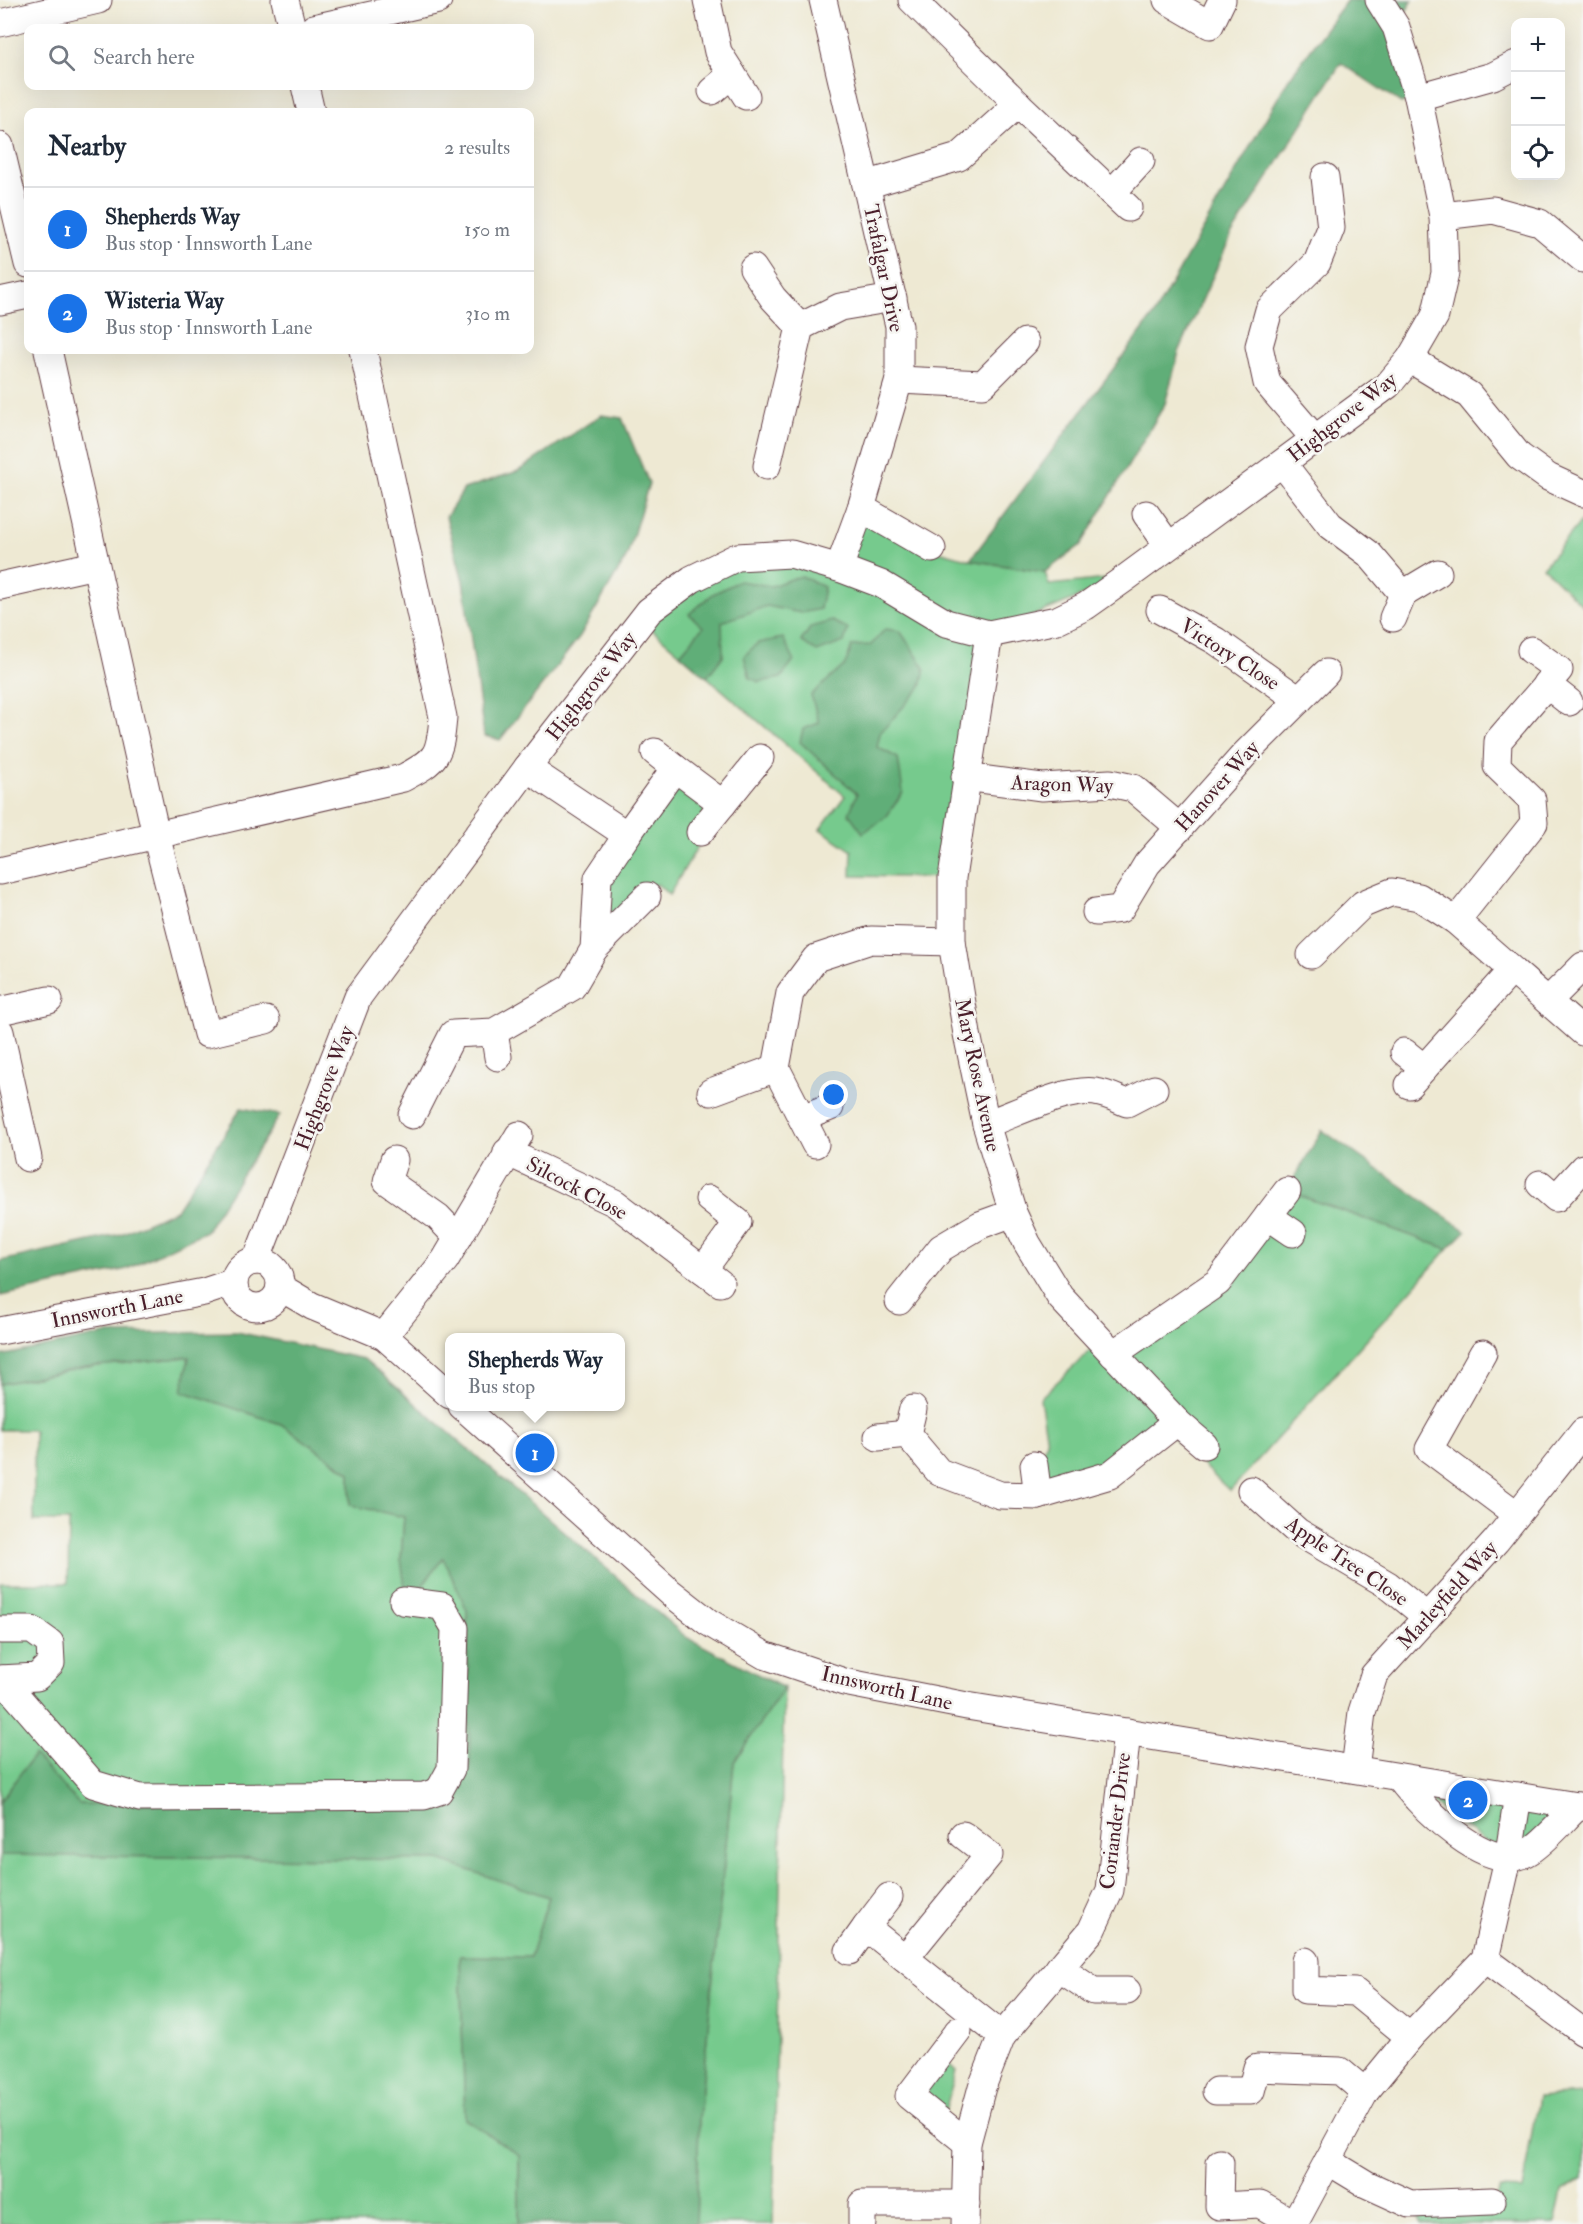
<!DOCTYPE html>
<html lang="en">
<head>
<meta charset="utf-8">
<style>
	body { margin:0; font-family:"IM FELL Double Pica",serif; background:#f6f6f7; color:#1f2937 }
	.controls { position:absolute; right:18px; top:18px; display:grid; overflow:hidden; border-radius:12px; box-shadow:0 6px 24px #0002 }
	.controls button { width:54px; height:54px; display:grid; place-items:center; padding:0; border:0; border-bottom:2px solid #e0e1e3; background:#fff; color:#1f2937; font:30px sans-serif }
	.you { position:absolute; left:834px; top:1095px; width:21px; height:21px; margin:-15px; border:4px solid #fff; border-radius:50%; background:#1a73e8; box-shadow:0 0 0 9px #1a73e833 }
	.badge { display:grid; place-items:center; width:39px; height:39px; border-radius:50%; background:#1a73e8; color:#fff; font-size:20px; font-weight:700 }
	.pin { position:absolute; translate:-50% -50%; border:3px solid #fff; box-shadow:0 2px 6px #0006 }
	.popup { position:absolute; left:445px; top:1333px; width:180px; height:78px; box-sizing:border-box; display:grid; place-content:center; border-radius:12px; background:#fff; filter:drop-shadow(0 2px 4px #0005); font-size:20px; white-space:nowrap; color:#747a83 }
	.popup b { font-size:22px; color:#1f2937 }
	.popup::after { content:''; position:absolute; left:50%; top:100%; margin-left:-12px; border:12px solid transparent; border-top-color:#fff }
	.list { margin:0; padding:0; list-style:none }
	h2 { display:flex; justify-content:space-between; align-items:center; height:78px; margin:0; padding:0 24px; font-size:26px }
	h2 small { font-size:20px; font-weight:400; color:#747a83 }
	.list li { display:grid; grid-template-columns:39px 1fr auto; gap:18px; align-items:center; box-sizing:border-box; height:84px; padding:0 24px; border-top:2px solid #e0e1e3 }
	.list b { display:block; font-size:22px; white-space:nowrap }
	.list p { margin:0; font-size:20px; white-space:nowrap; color:#747a83 }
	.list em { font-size:20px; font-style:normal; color:#747a83 }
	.icon { flex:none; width:33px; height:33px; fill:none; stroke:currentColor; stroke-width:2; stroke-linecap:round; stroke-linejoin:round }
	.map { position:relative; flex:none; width:1583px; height:2224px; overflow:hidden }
	.search { position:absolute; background:#fff; box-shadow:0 6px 24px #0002; left:24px; top:24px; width:510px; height:66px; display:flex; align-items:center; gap:15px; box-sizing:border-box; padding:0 21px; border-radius:12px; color:#747a83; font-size:22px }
	.panel { position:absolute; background:#fff; box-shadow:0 6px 24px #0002; left:24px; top:108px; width:510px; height:246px; border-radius:12px }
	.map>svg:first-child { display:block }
	.green { fill:#76ca8d; stroke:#60745c; stroke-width:1.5 }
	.forest { fill:#60ae78; stroke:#556652; stroke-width:1.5 }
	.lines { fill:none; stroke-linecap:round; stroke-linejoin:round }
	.minor-casing { stroke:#633d44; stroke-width:29 }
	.minor { stroke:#fff; stroke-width:27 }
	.labels { text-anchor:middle; stroke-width:5; stroke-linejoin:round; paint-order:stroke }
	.street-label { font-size:21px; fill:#4a1f2b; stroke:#f6f6f2 }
</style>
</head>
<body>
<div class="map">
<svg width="1583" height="2224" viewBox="0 0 1583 2224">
	<rect width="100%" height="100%" fill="#f6f6f2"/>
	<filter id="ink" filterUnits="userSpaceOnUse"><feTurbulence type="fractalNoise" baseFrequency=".0167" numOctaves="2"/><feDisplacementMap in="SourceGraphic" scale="12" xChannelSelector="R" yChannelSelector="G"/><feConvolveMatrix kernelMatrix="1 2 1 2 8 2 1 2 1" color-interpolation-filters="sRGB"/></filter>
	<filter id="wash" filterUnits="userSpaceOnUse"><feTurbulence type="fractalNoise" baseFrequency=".008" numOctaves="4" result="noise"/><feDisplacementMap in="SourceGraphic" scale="24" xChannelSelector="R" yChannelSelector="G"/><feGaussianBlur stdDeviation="1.35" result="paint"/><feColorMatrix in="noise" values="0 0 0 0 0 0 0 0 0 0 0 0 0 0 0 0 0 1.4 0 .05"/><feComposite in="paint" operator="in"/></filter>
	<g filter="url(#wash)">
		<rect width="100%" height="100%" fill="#eee9d3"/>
		<g class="green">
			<polygon points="861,508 932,549 970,560 1045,572 1049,585 1127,577 989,634 952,878 851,876 852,851 820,829 845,796 642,621 737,557 839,567"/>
			<polygon points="1583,519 1583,606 1543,567"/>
			<polygon points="675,768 723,804 669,895 657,884 594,949 598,878"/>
			<polygon points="1287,1191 1448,1249 1230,1491 1166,1431 1038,1496 1034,1465 1047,1442 1040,1398 1101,1341 1113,1354 1218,1282"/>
			<polygon points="189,1357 183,1391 281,1424 350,1473 350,1505 404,1517 401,1559 420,1589 443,1557 467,1610 470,1766 446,1803 79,1804 34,1756 0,1801 1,1583 68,1583 69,1521 34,1521 34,1430 0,1430 0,1384 86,1367"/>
			<polygon points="784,1688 773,2224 696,2224 699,2119 734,1762"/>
			<polygon points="1398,1777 1578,1806 1508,1859"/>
			<polygon points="0,1855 439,1860 549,1897 530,1957 460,1956 465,2119 519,2155 519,2224 0,2224"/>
			<polygon points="940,2056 956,2071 942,2123 909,2096"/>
			<polygon points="1583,2094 1583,2179 1562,2191 1555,2224 1422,2224 1410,2204 1492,2201 1501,2189 1522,2190 1538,2097"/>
		</g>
		<g class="forest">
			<polygon points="1347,0 1413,0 1396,27 1418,97 1401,103 1341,63 1232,234 1179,352 1165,404 1081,545 1045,572 970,560 1153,316 1288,80"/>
			<polygon points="601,415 622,418 649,483 627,556 580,636 500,740 484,736 463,581 446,517 464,489 518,471"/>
			<polygon points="801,576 824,587 820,609 801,613 767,606 722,622 723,656 707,677 680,654 703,627 689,614 713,594 739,581 771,586"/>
			<polygon points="832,621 848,629 844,642 817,652 801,641 811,627"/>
			<polygon points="885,629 900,631 925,668 921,687 880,733 877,747 898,758 903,792 887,816 863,833 849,814 857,794 800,742 803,729 819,723 811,695 845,665 852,646 871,645"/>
			<polygon points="783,638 794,660 781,678 759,682 750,678 744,656 758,643"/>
			<polygon points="241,1108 280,1115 206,1231 127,1269 0,1296 0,1261 121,1234 176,1210"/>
			<polygon points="1322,1130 1466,1231 1448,1249 1287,1191"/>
			<polygon points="237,1332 364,1359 686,1637 784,1688 734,1762 699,2119 696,2224 519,2224 519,2155 465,2119 460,1956 530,1957 549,1897 439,1860 0,1855 0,1801 34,1755 79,1804 446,1803 470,1766 467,1610 443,1558 420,1589 405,1587 401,1559 404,1517 350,1505 350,1473 281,1424 182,1391 189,1357 86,1367 0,1384 0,1356 106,1334"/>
		</g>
	</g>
	<g filter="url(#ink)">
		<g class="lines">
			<defs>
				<g id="minor">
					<polyline points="285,0 292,28"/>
					<polyline points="707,0 718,52 746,96"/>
					<polyline points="823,0 899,326 899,380 861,508 839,568"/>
					<polyline points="1167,0 1210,25 1222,0"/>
					<polyline points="0,23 98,0"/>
					<polyline points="314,28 438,0"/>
					<polyline points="305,86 311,112"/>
					<polyline points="712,91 732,74"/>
					<polyline points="1418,97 1493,76 1516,64"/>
					<polyline points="1018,104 1128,208"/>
					<polyline points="0,146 28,264"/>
					<polyline points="866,185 959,157 1018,104 912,0"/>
					<polyline points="1112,193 1141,161"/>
					<polyline points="1443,216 1493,210 1540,223 1583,259"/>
					<polyline points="753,268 773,298 800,327"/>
					<polyline points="0,301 28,295"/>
					<polyline points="48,350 156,835 207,1034 266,1020"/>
					<polyline points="1410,359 1469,395 1519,456 1548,477 1583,493"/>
					<polyline points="899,380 983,384 1025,342"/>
					<polyline points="1315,439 1267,383 1259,346 1269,310 1317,263 1331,228 1325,177"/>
					<polyline points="1283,464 1330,525 1369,554 1403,594 1438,573"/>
					<polyline points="767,466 800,327 840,307 893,298"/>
					<polyline points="861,508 932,549"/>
					<polyline points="1146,514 1168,545"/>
					<polyline points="0,586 95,565"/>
					<polyline points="1160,610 1216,641 1299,700"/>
					<polyline points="1393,618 1403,594"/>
					<polyline points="989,634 952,878 952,942 967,1034 986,1124 1013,1213 1027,1243 1060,1297 1177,1422 1204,1445"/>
					<polyline points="1546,684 1569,702"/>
					<polyline points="655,752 675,768"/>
					<polyline points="965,777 1042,787 1110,783 1133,788 1180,828"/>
					<polyline points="700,832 760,758"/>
					<polyline points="627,835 675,768 723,804"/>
					<path d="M0,871L403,778C437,760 440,756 443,717L363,350"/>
					<polyline points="1096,912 1120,909 1147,864 1245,754 1326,673"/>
					<polyline points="1456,921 1534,823 1532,800 1497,766 1498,741 1559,670 1531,650"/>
					<polyline points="594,949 647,896"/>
					<polyline points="1311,955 1363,904 1392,892 1419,897 1456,921 1583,1032"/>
					<polyline points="1548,1001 1583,966"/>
					<polyline points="0,1011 49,1000"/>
					<polyline points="0,1032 28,1158"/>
					<polyline points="494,1032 498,1057"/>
					<polyline points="1404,1052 1424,1068"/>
					<polyline points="1409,1085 1511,971"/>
					<polyline points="711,1092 776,1068"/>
					<polyline points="412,1115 453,1034 494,1032 572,987 594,949 598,878 627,835 527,768"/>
					<polyline points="802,1118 830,1107"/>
					<path d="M986,1124C1015,1114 1066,1088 1095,1092C1106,1093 1117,1099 1127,1103L1154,1089"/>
					<polyline points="815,1144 776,1068 790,993 816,958 871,940 952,942"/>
					<polyline points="507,1152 615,1203 720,1283"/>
					<polyline points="394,1160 387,1181 438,1217 458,1238"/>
					<polyline points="1540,1184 1556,1198 1583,1168"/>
					<polyline points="1268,1216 1293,1233"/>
					<polyline points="256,1261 358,997 527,768 649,611 692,579 737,557 791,554 839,568 881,584 946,623 989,634 1057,620 1086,606 1127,577 1388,385 1410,359 1435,316 1445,273 1443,216 1418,97 1396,27 1379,0"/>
					<circle cx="257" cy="1284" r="23"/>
					<polyline points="703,1270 738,1222 709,1199"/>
					<polyline points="280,1287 312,1306 384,1336 450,1395"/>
					<polyline points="899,1301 941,1248 980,1225 1013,1213"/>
					<polyline points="0,1331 204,1292 234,1282"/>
					<polyline points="384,1336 445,1260 519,1135"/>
					<polyline points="1483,1353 1429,1449 1516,1514"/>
					<polyline points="1113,1354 1218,1282 1287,1191"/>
					<polyline points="462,1406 671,1593 708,1622 764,1655 844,1682 967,1706 1583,1807"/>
					<polyline points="913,1409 907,1434 939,1472 1000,1495 1038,1496 1110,1475 1177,1422"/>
					<polyline points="878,1437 907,1434"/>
					<polyline points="1034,1465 1038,1496"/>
					<polyline points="1251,1490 1298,1532 1388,1585 1427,1617"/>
					<polyline points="0,1630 32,1630 50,1643 51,1663 37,1677 0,1679"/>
					<polyline points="2,1679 93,1784 140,1798 424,1796 439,1791 451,1769 455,1628 442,1606 403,1601"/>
					<polyline points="1355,1769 1362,1712 1374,1675 1496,1541 1583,1432"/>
					<path d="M1398,1777C1422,1807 1489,1878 1530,1851C1547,1840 1563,1820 1578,1806"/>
					<polyline points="889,1897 866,1927 1002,2036"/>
					<polyline points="849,1951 866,1927"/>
					<polyline points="905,1958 989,1855 963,1835"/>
					<polyline points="1485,1959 1583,2032"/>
					<polyline points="1305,1961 1305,1990 1355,1992 1410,2037"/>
					<polyline points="1059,1968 1093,1991 1127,1991"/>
					<polyline points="958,2031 909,2096 967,2143"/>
					<polyline points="1216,2091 1251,2091 1257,2068 1340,2071 1365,2092"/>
					<polyline points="1328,2161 1366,2184 1410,2204 1492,2201"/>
					<polyline points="1220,2163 1219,2206 1260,2204 1294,2224"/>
					<polyline points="862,2224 862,2204 966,2204"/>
					<polyline points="965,2224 967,2143 982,2087 1002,2036 1091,1931 1110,1890 1127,1732"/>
					<polyline points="1294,2224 1365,2092 1410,2037 1485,1959 1508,1859 1518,1796"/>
				</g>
			</defs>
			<use href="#minor" class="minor-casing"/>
			<use href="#minor" class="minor"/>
		</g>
	</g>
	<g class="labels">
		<g class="street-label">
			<text transform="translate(884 268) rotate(78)" y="7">Trafalgar Drive</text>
			<text transform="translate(1342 417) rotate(-38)" y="7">Highgrove Way</text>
			<text transform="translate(1230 654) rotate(33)" y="7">Victory Close</text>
			<text transform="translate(591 686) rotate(-52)" y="7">Highgrove Way</text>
			<text transform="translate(1062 784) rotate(2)" y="7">Aragon Way</text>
			<text transform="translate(1217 786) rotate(-48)" y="7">Hanover Way</text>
			<text transform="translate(978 1075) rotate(78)" y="7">Mary Rose Avenue</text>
			<text transform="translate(324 1088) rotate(-69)" y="7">Highgrove Way</text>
			<text transform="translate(577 1188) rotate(28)" y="7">Silcock Close</text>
			<text transform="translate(117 1308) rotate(-11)" y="7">Innsworth Lane</text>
			<text transform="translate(1347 1561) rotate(34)" y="7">Apple Tree Close</text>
			<text transform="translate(1447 1595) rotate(-48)" y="7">Marleyfield Way</text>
			<text transform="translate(887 1688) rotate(13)" y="7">Innsworth Lane</text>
			<text transform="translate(1115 1821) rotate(-83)" y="7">Coriander Drive</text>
		</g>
	</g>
</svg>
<div class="controls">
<button>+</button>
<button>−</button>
<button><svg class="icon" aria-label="locate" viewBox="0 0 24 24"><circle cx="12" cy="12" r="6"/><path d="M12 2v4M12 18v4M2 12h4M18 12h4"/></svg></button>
</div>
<div class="you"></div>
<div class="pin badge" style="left:535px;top:1453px">1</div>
<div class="popup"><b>Shepherds Way</b>Bus stop</div>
<div class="pin badge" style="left:1468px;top:1800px">2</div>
<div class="search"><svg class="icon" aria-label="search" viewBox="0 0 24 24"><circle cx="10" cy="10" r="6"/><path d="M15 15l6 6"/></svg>Search here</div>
<section class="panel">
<h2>Nearby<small>2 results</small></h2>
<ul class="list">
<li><span class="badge">1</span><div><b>Shepherds Way</b><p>Bus stop · Innsworth Lane</p></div><em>150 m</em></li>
<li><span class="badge">2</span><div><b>Wisteria Way</b><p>Bus stop · Innsworth Lane</p></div><em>310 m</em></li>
</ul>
</section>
</div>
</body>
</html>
